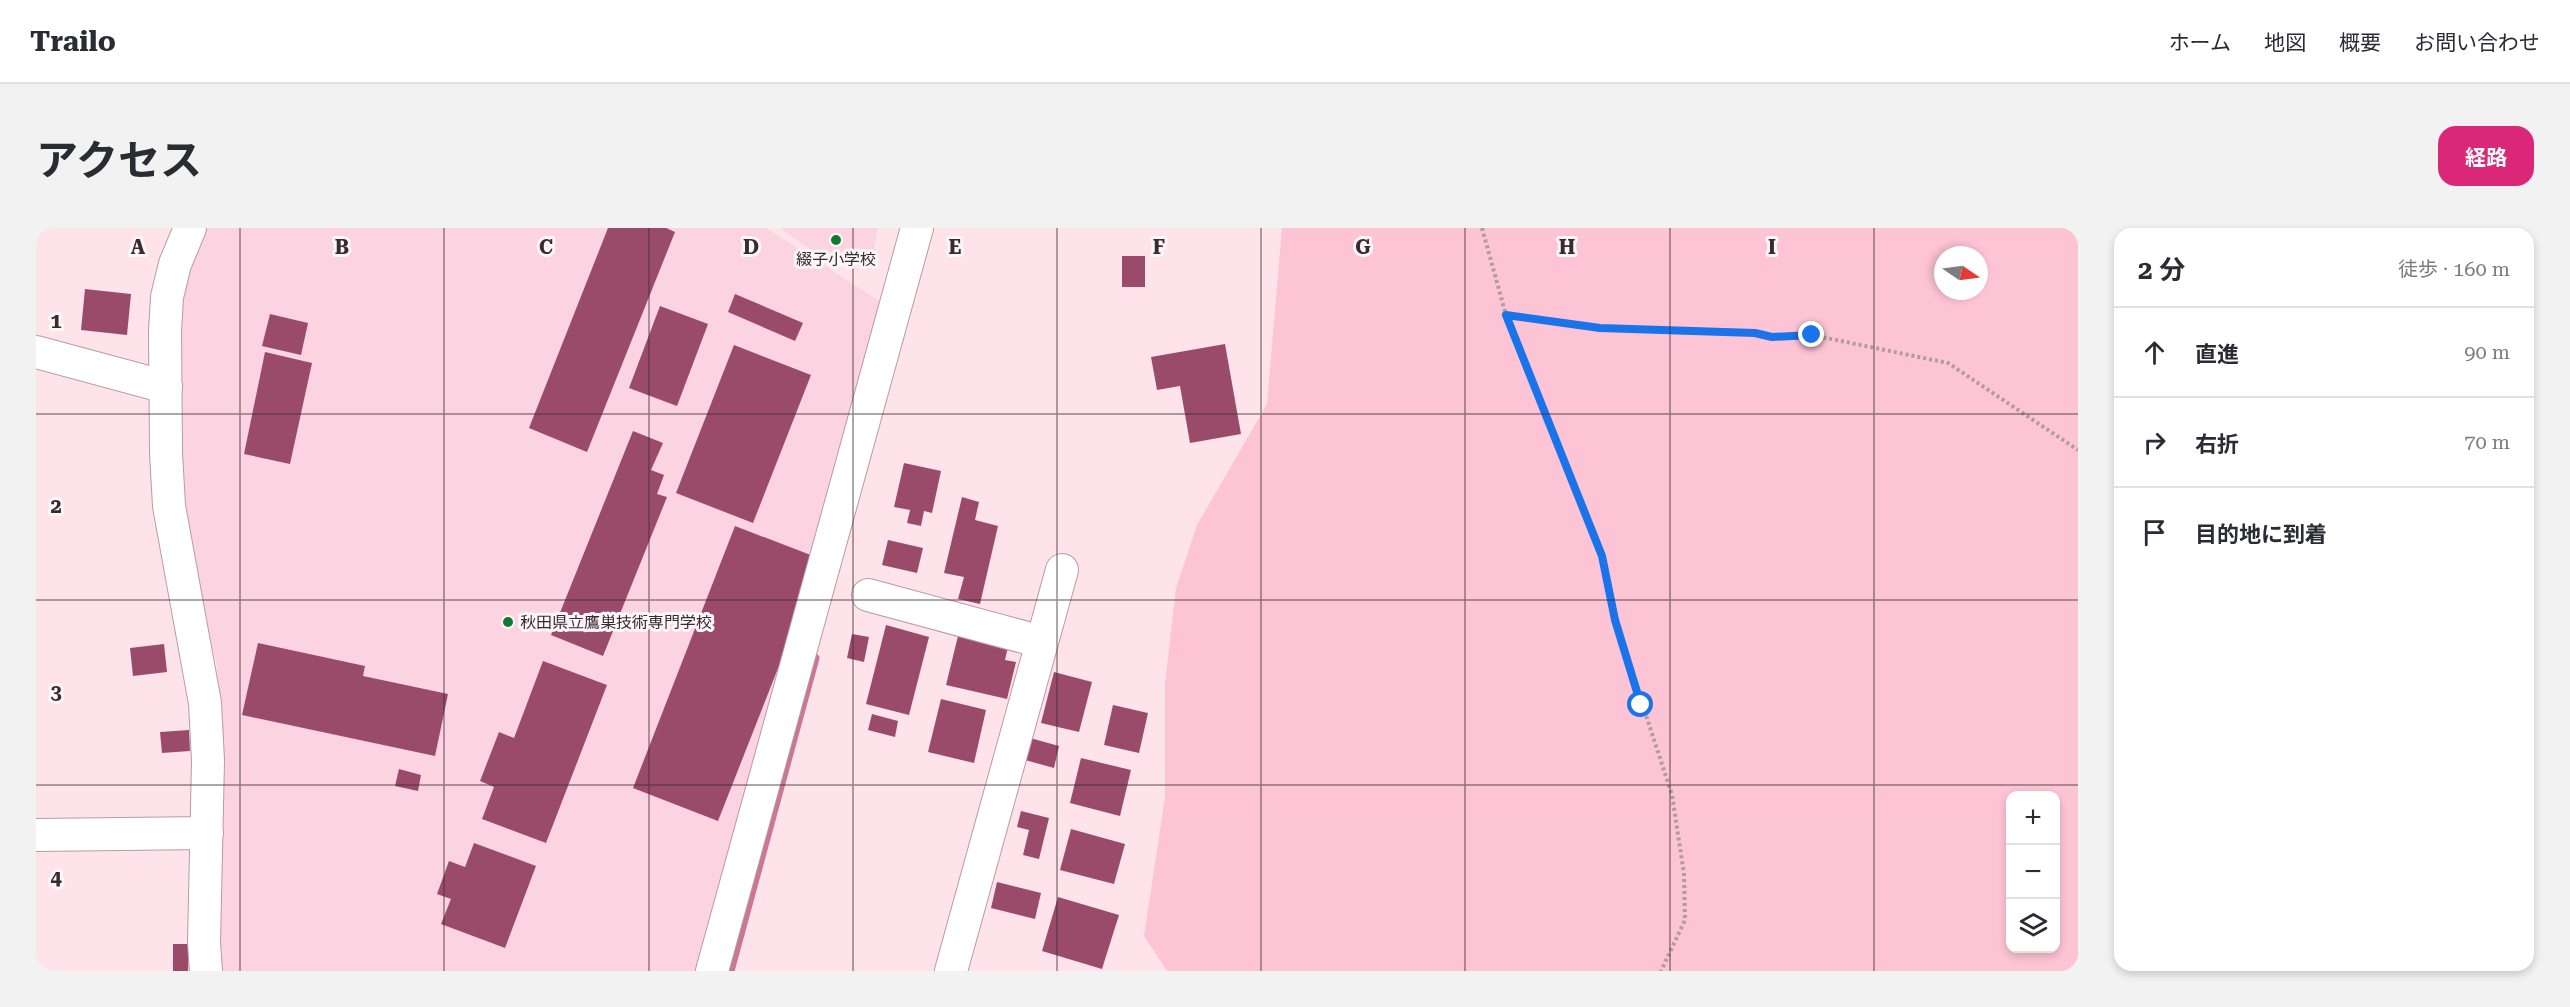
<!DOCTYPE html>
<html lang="ja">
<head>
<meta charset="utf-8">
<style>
	body { margin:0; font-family:"Roboto Serif","Noto Sans JP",serif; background:#f2f2f3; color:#2b2b33 }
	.controls { position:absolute; right:18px; bottom:18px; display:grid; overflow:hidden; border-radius:12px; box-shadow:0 3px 9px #0003 }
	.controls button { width:54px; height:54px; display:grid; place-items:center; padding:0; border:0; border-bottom:2px solid #e1e1e2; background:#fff; color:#2b2b33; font:30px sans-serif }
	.compass { position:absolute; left:1898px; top:18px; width:54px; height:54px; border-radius:50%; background:#fff; box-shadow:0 3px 9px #0003; rotate:103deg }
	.stop { position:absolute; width:18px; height:18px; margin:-14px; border:4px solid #1a73e8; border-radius:50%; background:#fff }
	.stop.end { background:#1a73e8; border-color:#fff; box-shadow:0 2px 6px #0008 }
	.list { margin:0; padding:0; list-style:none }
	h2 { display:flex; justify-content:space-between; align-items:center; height:78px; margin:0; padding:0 24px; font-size:26px }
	h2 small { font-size:20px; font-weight:400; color:#7c7c81 }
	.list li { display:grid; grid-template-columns:39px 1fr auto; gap:18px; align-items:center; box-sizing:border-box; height:90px; padding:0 24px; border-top:2px solid #e1e1e2 }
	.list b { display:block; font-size:22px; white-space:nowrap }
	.list em { font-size:20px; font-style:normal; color:#7c7c81 }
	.icon { flex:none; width:33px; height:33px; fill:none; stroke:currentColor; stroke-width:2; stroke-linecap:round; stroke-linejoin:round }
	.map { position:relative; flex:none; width:2042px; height:743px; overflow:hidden; border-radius:18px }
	header { display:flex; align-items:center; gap:36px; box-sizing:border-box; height:84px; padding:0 30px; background:#fff; border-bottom:2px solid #e1e1e2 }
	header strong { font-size:28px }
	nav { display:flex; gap:33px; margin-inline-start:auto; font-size:21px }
	.intro { display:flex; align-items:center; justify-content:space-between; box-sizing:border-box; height:144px; padding:0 36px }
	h1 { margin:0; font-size:42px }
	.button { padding:15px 27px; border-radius:18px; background:#db2777; color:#fff; font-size:21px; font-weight:700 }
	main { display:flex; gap:36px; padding:0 36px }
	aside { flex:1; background:#fff; border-radius:18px; box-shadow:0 3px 9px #0003 }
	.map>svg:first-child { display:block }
	.built { fill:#fcd3e0 }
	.green { fill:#fdc4d6; fill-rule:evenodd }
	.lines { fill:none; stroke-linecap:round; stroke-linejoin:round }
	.stream { stroke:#ca7695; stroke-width:9 }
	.building { fill:#9b4b6a }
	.minor-casing { stroke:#ba9aa4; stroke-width:34 }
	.path { stroke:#b19ba2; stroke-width:4; stroke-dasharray:3 3; stroke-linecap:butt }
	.minor { stroke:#fff; stroke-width:32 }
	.route { stroke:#1a73e8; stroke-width:8 }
	.grid { fill:none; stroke:#382b2f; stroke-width:1.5; stroke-opacity:0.55 }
	.poi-dot { fill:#107a2e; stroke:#fdf6f8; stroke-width:2 }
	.labels { text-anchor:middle; stroke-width:6; stroke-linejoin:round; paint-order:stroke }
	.poi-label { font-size:16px; fill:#382b2f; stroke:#fdf6f8 }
	.grid-label { font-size:20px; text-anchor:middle; font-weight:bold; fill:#382b2f; stroke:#fdf6f8; stroke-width:6; stroke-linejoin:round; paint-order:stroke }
</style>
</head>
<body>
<header>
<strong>Trailo</strong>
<nav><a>ホーム</a><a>地図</a><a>概要</a><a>お問い合わせ</a></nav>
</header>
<div class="intro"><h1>アクセス</h1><a class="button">経路</a></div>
<main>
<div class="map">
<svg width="2042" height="743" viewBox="0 0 2042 743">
	<rect width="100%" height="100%" fill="#fee3eb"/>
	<g class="built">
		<polygon points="163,0 730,0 862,85 681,743 179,743 181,438 154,333 138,101"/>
		<polygon points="744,0 842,0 837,24 798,38"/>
	</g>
	<path class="green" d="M1246,0H2042V743H1131L1108,708L1129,569V455L1140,360L1161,297L1231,176ZM1907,27H1943V63H1907ZM1974,568H2020V720H1974Z"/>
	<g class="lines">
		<polyline class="stream" points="694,743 779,430"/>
	</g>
	<g class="building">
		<polygon points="572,0 630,0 639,4 551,224 493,200"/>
		<rect x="1086" y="28" width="23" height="31"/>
		<polygon points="49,61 95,66 91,107 45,102"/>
		<polygon points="699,66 767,95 759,113 692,84"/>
		<polygon points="624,78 672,96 641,178 593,160"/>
		<polygon points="234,86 272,95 265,127 226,118"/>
		<polygon points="1189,116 1205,206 1154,215 1144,158 1121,162 1115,129"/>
		<polygon points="698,117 775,147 717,295 640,265"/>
		<polygon points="229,124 276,135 254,236 208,226"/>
		<polygon points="597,203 627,215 615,242 628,247 621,266 631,269 567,428 515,407"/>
		<polygon points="868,235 905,243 896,285 888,283 885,298 871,295 874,282 858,279"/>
		<polygon points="926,269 943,274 939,292 962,298 944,376 922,371 928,349 908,345"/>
		<polygon points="699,298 785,331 682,593 597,560"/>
		<polygon points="852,312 887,320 881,345 846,337"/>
		<polygon points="850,397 893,409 873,487 830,476"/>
		<polygon points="816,406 833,409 828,434 811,430"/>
		<polygon points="922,408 972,419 969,432 980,434 971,471 910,457"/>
		<polygon points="222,415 329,438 327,448 412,466 399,528 206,487"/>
		<polygon points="128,416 131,444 97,448 94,420"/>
		<polygon points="507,433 571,457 510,615 446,591 458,559 444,553 463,504 478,510"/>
		<polygon points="1018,444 1056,454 1043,504 1005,495"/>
		<polygon points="905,471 950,482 938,535 892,524"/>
		<polygon points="1077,477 1112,485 1103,525 1068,517"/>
		<polygon points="836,486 862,493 859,509 832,502"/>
		<polygon points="153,502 154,523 126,525 124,504"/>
		<polygon points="994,510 1023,518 1018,540 989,532"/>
		<polygon points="1045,530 1095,542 1084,588 1034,575"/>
		<polygon points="363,541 385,547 382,563 359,558"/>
		<polygon points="985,583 1013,590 1003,631 987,627 993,602 981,599"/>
		<polygon points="1035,601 1089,616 1078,656 1024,642"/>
		<polygon points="438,615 500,638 469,720 405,696 415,671 401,666 413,633 429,639"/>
		<polygon points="961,654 1005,665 999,691 955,680"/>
		<polygon points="1022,669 1083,687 1066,741 1006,723"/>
		<polygon points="137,716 153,716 152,743 137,743"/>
	</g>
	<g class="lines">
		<defs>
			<g id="minor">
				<polyline points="154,0 139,36 131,69 129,103 130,225 133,278 169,475 172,532 168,715 170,743"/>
				<polyline points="0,124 130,159"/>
				<polyline points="832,367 1006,414"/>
				<polyline points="0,607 171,605"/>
				<polyline points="676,743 881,0"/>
				<polyline points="915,743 1026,342"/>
			</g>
		</defs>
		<use href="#minor" class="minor-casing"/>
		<g class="path">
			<polyline points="1446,0 1470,87 1566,328 1579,392 1636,567 1648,646 1649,692 1625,743"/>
			<polyline points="1471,87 1564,100 1719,105 1736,109 1776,107 1912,135 2042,222"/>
		</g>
		<use href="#minor" class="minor"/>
	</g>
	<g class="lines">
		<polyline class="route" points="1605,477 1579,392 1566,328 1470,87 1564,100 1719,105 1736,109 1776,107"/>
	</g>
	<path class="grid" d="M204,0V743M408,0V743M613,0V743M817,0V743M1021,0V743M1225,0V743M1429,0V743M1634,0V743M1838,0V743M0,186H2042M0,372H2042M0,557H2042"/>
	<g class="poi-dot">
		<circle cx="800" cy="12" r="6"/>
		<circle cx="472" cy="394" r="6"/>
	</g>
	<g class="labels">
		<g class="poi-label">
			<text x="800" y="37">綴子小学校</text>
			<text x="484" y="400" text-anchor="start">秋田県立鷹巣技術専門学校</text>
		</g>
	</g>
	<g class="grid-label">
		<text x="102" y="26">A</text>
		<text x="306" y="26">B</text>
		<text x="510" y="26">C</text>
		<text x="715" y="26">D</text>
		<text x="919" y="26">E</text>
		<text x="1123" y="26">F</text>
		<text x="1327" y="26">G</text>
		<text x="1531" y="26">H</text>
		<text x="1736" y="26">I</text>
		<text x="20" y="100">1</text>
		<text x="20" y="285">2</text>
		<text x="20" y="471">3</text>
		<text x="20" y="657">4</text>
	</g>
</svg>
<div class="controls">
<button>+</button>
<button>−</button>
<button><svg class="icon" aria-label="layers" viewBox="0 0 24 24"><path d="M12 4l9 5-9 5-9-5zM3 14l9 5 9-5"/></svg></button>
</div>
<svg class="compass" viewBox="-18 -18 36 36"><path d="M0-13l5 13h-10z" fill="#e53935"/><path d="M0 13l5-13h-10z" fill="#7c7c81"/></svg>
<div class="stop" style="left:1605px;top:477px"></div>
<div class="stop end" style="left:1776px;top:107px"></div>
</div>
<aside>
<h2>2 分<small>徒歩 · 160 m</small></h2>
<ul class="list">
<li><svg class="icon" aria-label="ahead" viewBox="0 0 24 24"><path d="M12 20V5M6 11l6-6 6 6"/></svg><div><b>直進</b></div><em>90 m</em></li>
<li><svg class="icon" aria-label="right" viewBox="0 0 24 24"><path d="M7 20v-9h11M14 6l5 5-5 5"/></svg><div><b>右折</b></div><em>70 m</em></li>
<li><svg class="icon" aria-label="arrive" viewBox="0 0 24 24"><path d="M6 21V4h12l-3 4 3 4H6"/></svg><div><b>目的地に到着</b></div></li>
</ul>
</aside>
</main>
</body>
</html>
